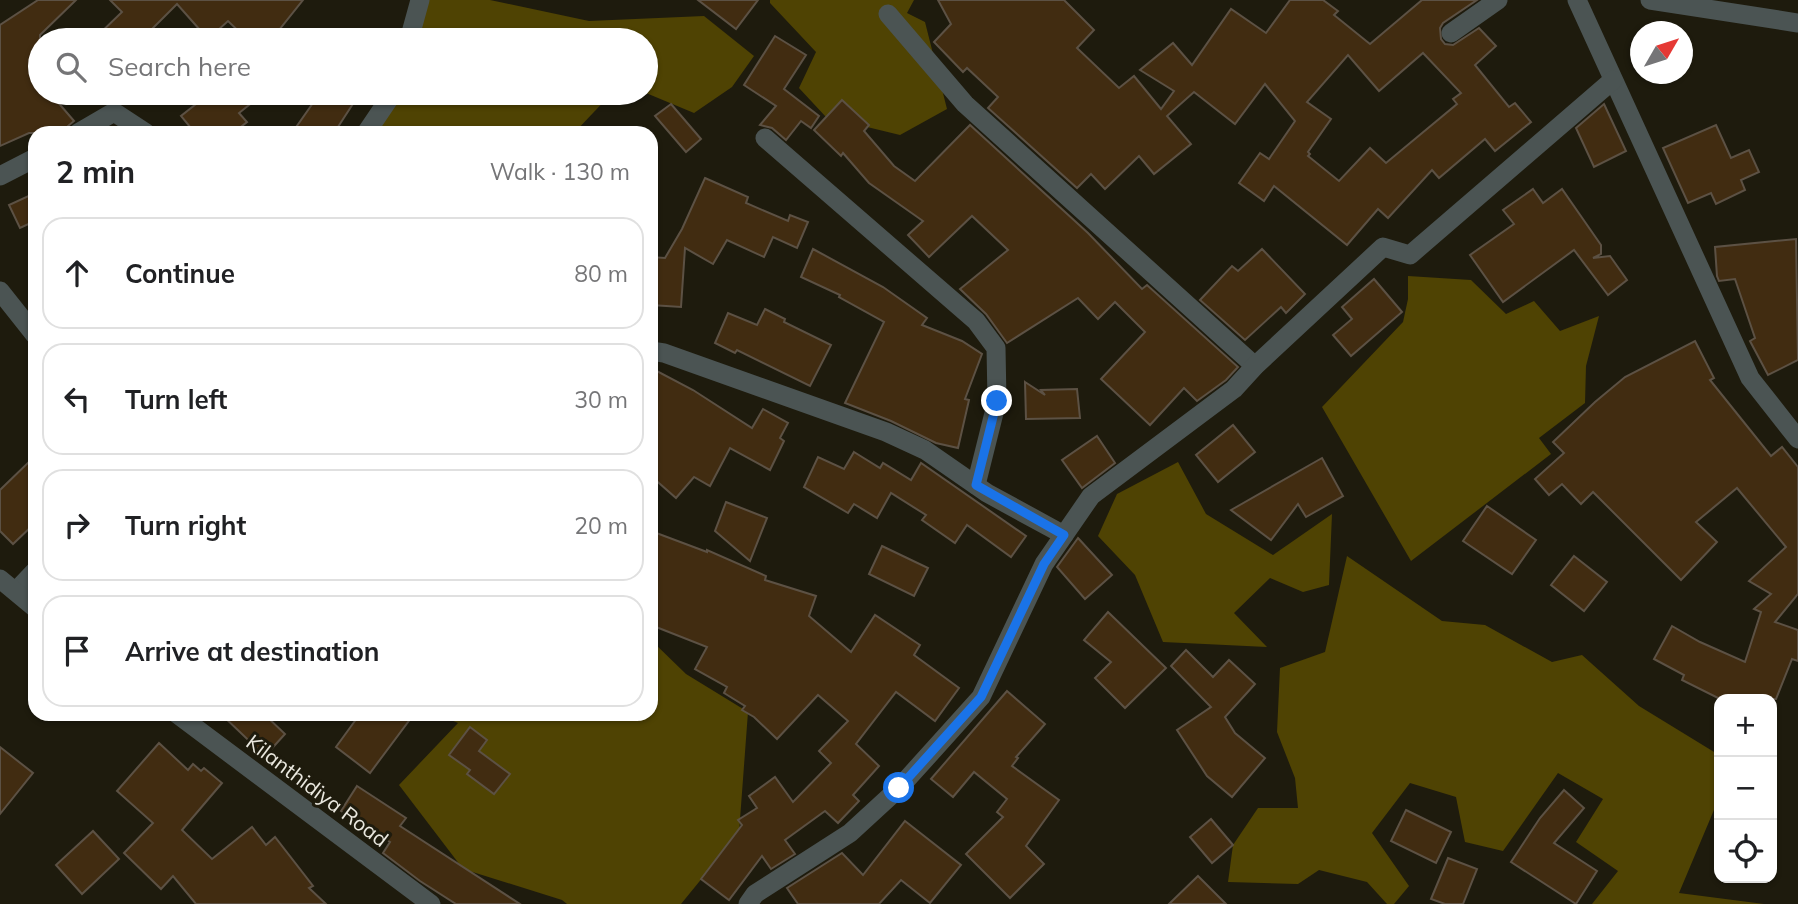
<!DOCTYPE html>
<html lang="en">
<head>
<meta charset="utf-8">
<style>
	body { margin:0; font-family:Mulish,sans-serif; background:#f6f6f6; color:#202124 }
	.controls { position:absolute; right:21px; bottom:21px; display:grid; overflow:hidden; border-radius:14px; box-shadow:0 2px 5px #0004 }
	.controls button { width:63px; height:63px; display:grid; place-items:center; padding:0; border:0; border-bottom:2px solid #e0e0e0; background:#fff; color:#202124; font:35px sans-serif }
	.compass { position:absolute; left:1630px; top:21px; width:63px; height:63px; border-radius:50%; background:#fff; box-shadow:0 2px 5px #0004; rotate:51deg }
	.stop { position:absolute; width:21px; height:21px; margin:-16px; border:5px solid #1a73e8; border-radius:50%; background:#fff }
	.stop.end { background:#1a73e8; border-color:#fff; box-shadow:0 2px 7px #0008 }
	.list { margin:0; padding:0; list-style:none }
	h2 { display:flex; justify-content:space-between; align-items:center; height:91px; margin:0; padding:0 28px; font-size:30px }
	h2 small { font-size:23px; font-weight:400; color:#757577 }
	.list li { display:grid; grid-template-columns:46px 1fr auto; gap:21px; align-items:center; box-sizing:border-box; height:112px; margin:0 14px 14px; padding:0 14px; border:2px solid #e0e0e0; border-radius:21px }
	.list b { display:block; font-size:26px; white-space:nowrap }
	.list em { font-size:23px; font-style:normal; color:#757577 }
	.icon { flex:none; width:38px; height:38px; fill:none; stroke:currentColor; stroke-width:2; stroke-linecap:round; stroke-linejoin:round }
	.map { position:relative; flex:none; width:1798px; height:904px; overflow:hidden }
	.search { position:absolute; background:#fff; box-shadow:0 2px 5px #0004; left:28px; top:28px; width:630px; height:77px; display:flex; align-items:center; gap:18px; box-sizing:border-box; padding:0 24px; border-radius:38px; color:#757577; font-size:26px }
	.panel { position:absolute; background:#fff; box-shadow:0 2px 5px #0004; left:28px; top:126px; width:630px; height:595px; border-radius:21px }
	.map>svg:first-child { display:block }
	.forest { fill:#4f4303 }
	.building { fill:#412c11; stroke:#5c5144; stroke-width:2; fill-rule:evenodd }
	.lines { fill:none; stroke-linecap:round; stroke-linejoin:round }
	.minor { stroke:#4b5453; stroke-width:19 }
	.tertiary { stroke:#4b5453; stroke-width:19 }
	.route { stroke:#1a73e8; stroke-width:9 }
	.labels { text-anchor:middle; stroke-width:6; stroke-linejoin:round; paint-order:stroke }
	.street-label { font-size:21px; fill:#eae8df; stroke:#1e1b0d }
</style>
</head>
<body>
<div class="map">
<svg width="1798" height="904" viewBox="0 0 1798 904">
	<rect width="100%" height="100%" fill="#1e1b0d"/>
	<g class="forest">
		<polygon points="424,0 490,0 589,21 704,16 754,56 732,87 694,113 646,93 646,40 412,40"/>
		<polygon points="770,0 914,0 907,13 925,22 947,109 900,135 826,117 799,88 816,52 770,3"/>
		<polygon points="394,93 612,93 574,133 370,133"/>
		<polygon points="1408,276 1471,280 1506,314 1534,301 1560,331 1599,316 1586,366 1585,403 1539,438 1551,454 1411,561 1322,407 1403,322 1408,299"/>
		<polygon points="1178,462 1206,514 1273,555 1332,514 1329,585 1303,592 1270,578 1234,613 1267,647 1163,642 1135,575 1098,536 1117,494"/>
		<polygon points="1347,556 1442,621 1485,625 1552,662 1582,655 1639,706 1719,755 1719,798 1679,893 1764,904 1592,904 1618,871 1576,842 1603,799 1558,773 1503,851 1465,842 1456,797 1410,783 1372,833 1409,886 1394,904 1387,904 1367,882 1319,870 1298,884 1228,882 1233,845 1258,808 1298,808 1295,778 1277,732 1280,668 1325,652"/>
		<polygon points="651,640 686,674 748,712 739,833 681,904 567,904 562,900 463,869 399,785 458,723 437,714 651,714"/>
	</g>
	<g class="building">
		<polygon points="38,0 76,0 40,35 40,93 50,93 74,121 68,126 66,133 29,133 0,146 0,25"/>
		<polygon points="110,0 303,0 271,40 248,40 228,21 208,39 177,4 141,40 93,40 122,12"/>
		<polygon points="698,0 758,0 736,29"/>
		<path d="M938,0H1064L1094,30L1077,48L1119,88L1134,76L1161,109L1174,91L1140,70L1173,43L1192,65L1231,9L1266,33L1290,0H1323L1338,11L1334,15L1370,44L1422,0H1477L1443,23L1440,28L1441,39L1445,44L1453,45L1479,28L1496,46L1475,65L1509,107L1515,103L1531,122L1495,151L1485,139L1439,178L1432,170L1388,218L1378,209L1347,245L1274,186L1264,201L1239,183L1260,153L1269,159L1295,121L1265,84L1235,124L1194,92L1167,116L1191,144L1154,174L1139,156L1105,189L1091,174L1077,188L988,108L998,97L967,68L963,72L934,42L951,24ZM1423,53L1461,93L1453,99L1457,104L1386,163L1370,148L1339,181L1308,156L1310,154L1308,152L1331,119L1307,102L1348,55L1379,91Z"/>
		<polygon points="775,36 806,55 784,89 819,116 811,128 801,121 786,140 772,128 760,125 776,106 744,85"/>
		<polygon points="210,93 264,93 239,113 247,122 233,133 195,133 181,116"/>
		<polygon points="320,93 360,93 334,133 292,133"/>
		<polygon points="842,100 869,125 864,131 894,166 915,181 970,125 1088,233 1142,289 1147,285 1238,367 1226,380 1197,401 1184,388 1150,425 1101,379 1145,332 1115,302 1098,319 1078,298 1007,343 986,314 960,289 1008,250 972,216 929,257 908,235 923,221 869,183 843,153 841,156 814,130"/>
		<polygon points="671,104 701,139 686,152 655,116"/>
		<polygon points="1604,104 1626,151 1594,167 1576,128"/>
		<polygon points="1716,125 1731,158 1749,150 1759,172 1741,180 1745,190 1716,204 1711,193 1688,203 1663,148"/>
		<polygon points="705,178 748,197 746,203 788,221 790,215 808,222 797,248 773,237 764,257 727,240 713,264 685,248 681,307 651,305 651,257 665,258 682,229"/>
		<polygon points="1533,189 1543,203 1562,189 1601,245 1601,254 1593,258 1610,256 1627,280 1608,295 1574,250 1503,302 1470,255 1514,224 1503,210"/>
		<polygon points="35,193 35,221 20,228 9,205"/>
		<polygon points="1796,239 1798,360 1768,375 1750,341 1755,338 1735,279 1719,281 1717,276 1715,247"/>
		<polygon points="813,249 883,287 927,318 922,325 962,341 982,354 965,399 969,400 958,448 936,443 891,421 845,403 884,322 839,297 840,295 801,277"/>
		<polygon points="1262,249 1305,294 1286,313 1281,307 1245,340 1200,300 1232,266 1238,271"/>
		<polygon points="1374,279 1402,312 1351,356 1333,335 1352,319 1342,307"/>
		<polygon points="765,309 785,319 784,322 831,345 810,386 737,350 735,353 715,343 728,313 757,325"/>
		<polygon points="1695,341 1714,378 1710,380 1771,456 1782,447 1798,467 1798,594 1775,622 1798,630 1798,661 1792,659 1776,699 1720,699 1682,680 1684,675 1654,659 1672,626 1700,642 1745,662 1761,612 1754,609 1771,594 1749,581 1786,547 1737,488 1696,522 1717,542 1681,580 1593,492 1581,504 1562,484 1549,495 1535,479 1564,453 1553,442 1595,402 1625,377"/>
		<polygon points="651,368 693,390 752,428 763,409 788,423 780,438 784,441 770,470 730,448 710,486 694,477 676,498 651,476"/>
		<polygon points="1025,382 1045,395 1041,390 1077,389 1080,418 1026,419"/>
		<polygon points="1233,425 1255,452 1218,482 1196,455"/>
		<polygon points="1097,436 1115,463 1082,488 1062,460"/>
		<polygon points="854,452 880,468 883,463 911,480 921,463 1026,536 1011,557 967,525 955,543 922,520 926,515 891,493 877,518 854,504 848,513 804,487 818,457 844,469"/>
		<polygon points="35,456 35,523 13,544 0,531 0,490"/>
		<polygon points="1322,458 1343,496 1306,517 1298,504 1271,540 1231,510"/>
		<polygon points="726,502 767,518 750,561 715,531"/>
		<polygon points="1487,506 1536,540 1512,574 1463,541"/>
		<polygon points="651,531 707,552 707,550 766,576 765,580 816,596 809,616 851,652 875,615 920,645 914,655 959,688 935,721 896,692 856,744 879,766 853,795 859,801 838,823 825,811 785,840 795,854 771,869 762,856 729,900 701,879 742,825 738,820 757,808 749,796 775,777 793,802 831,763 819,751 848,721 818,695 777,739 754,717 742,710 745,706 724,693 727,687 695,669 707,647 651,625"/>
		<polygon points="1078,538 1112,575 1085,599 1057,567"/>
		<polygon points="882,546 928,568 914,596 869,574"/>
		<polygon points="1574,556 1607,582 1584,611 1551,585"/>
		<polygon points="1108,612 1166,668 1125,708 1095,678 1111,662 1084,640"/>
		<polygon points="1186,650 1213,677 1229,660 1255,684 1225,717 1235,733 1265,758 1232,797 1207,776 1177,730 1211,707 1171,666"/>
		<polygon points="1007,691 1045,724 1016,757 1018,758 1012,766 1059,800 1026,846 1044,864 1010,898 966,854 1003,817 997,812 1007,799 974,772 953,797 931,779"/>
		<polygon points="221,714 264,714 285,734 265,756"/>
		<polygon points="360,714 414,714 370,773 336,747"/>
		<polygon points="470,727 487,740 479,751 510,774 494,794 467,774 470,770 449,755"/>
		<polygon points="159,743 188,770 193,764 201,771 204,768 222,783 182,830 212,859 252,827 266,845 275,837 313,886 309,888 326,904 196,904 173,876 161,889 124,853 153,823 117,791"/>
		<polygon points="0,747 33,773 0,814"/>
		<polygon points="357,786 406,818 400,826 520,904 456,904 420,881 383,853 390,842 341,811"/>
		<polygon points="1564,790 1584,808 1554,843 1597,871 1576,904 1511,862 1540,818"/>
		<polygon points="1406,810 1451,832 1436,863 1391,841"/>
		<polygon points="1211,819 1233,845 1212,863 1190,837"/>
		<polygon points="905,821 961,865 930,903 901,880 879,904 798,904 787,888 842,853 863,875"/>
		<polygon points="93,831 119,859 82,894 56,865"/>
		<polygon points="1448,858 1477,869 1463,904 1445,904 1431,899"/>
		<polygon points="1198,876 1226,904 1169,904"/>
	</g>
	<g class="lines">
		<g class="minor">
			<polyline points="1577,0 1750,378 1798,439"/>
			<polyline points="1650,0 1798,23"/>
			<polyline points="888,14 965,104 1255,366"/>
			<polyline points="1451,33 1498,0"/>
			<polyline points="409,40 420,0"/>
			<polyline points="78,133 114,112 146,133"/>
			<polyline points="366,133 393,93"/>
			<polyline points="765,138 976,321 996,348 997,401 976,485"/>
			<polyline points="0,176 35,158"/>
			<polyline points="0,291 35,335"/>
			<polyline points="651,351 664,353 886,432 925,450 987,493 1064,535"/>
			<polyline points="16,591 35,571"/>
			<polyline points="748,904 755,894 850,833 899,788 981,697 1044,564 1091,496 1234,389 1255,366 1383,247 1410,255 1613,80"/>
		</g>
		<g class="tertiary">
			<polyline points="0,579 35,608"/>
			<polyline points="177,714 431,904"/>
		</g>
	</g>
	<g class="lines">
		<polyline class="route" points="899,788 981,697 1044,564 1064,535 976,485 997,401"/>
	</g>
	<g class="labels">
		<g class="street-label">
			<text transform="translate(317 791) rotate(37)" y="7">Kilanthidiya Road</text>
		</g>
	</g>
</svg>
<div class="controls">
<button>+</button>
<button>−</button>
<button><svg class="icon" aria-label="locate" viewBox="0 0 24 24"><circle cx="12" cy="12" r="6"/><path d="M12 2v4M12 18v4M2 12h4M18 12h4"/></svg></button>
</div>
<svg class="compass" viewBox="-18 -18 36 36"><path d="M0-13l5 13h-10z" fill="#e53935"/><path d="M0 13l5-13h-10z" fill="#757577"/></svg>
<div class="stop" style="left:899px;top:788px"></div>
<div class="stop end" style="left:997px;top:401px"></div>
<div class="search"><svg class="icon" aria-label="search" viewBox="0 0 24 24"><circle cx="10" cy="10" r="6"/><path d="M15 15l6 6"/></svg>Search here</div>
<section class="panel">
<h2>2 min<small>Walk · 130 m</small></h2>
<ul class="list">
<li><svg class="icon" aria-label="ahead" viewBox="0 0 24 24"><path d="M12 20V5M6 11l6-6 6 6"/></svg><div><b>Continue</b></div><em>80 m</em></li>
<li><svg class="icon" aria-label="left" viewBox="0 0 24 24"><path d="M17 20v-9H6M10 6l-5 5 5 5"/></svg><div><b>Turn left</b></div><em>30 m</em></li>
<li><svg class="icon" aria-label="right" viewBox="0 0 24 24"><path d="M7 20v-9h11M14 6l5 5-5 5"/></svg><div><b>Turn right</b></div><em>20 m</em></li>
<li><svg class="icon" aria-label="arrive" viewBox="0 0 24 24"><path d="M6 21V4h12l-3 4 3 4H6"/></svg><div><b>Arrive at destination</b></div></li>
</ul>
</section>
</div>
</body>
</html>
